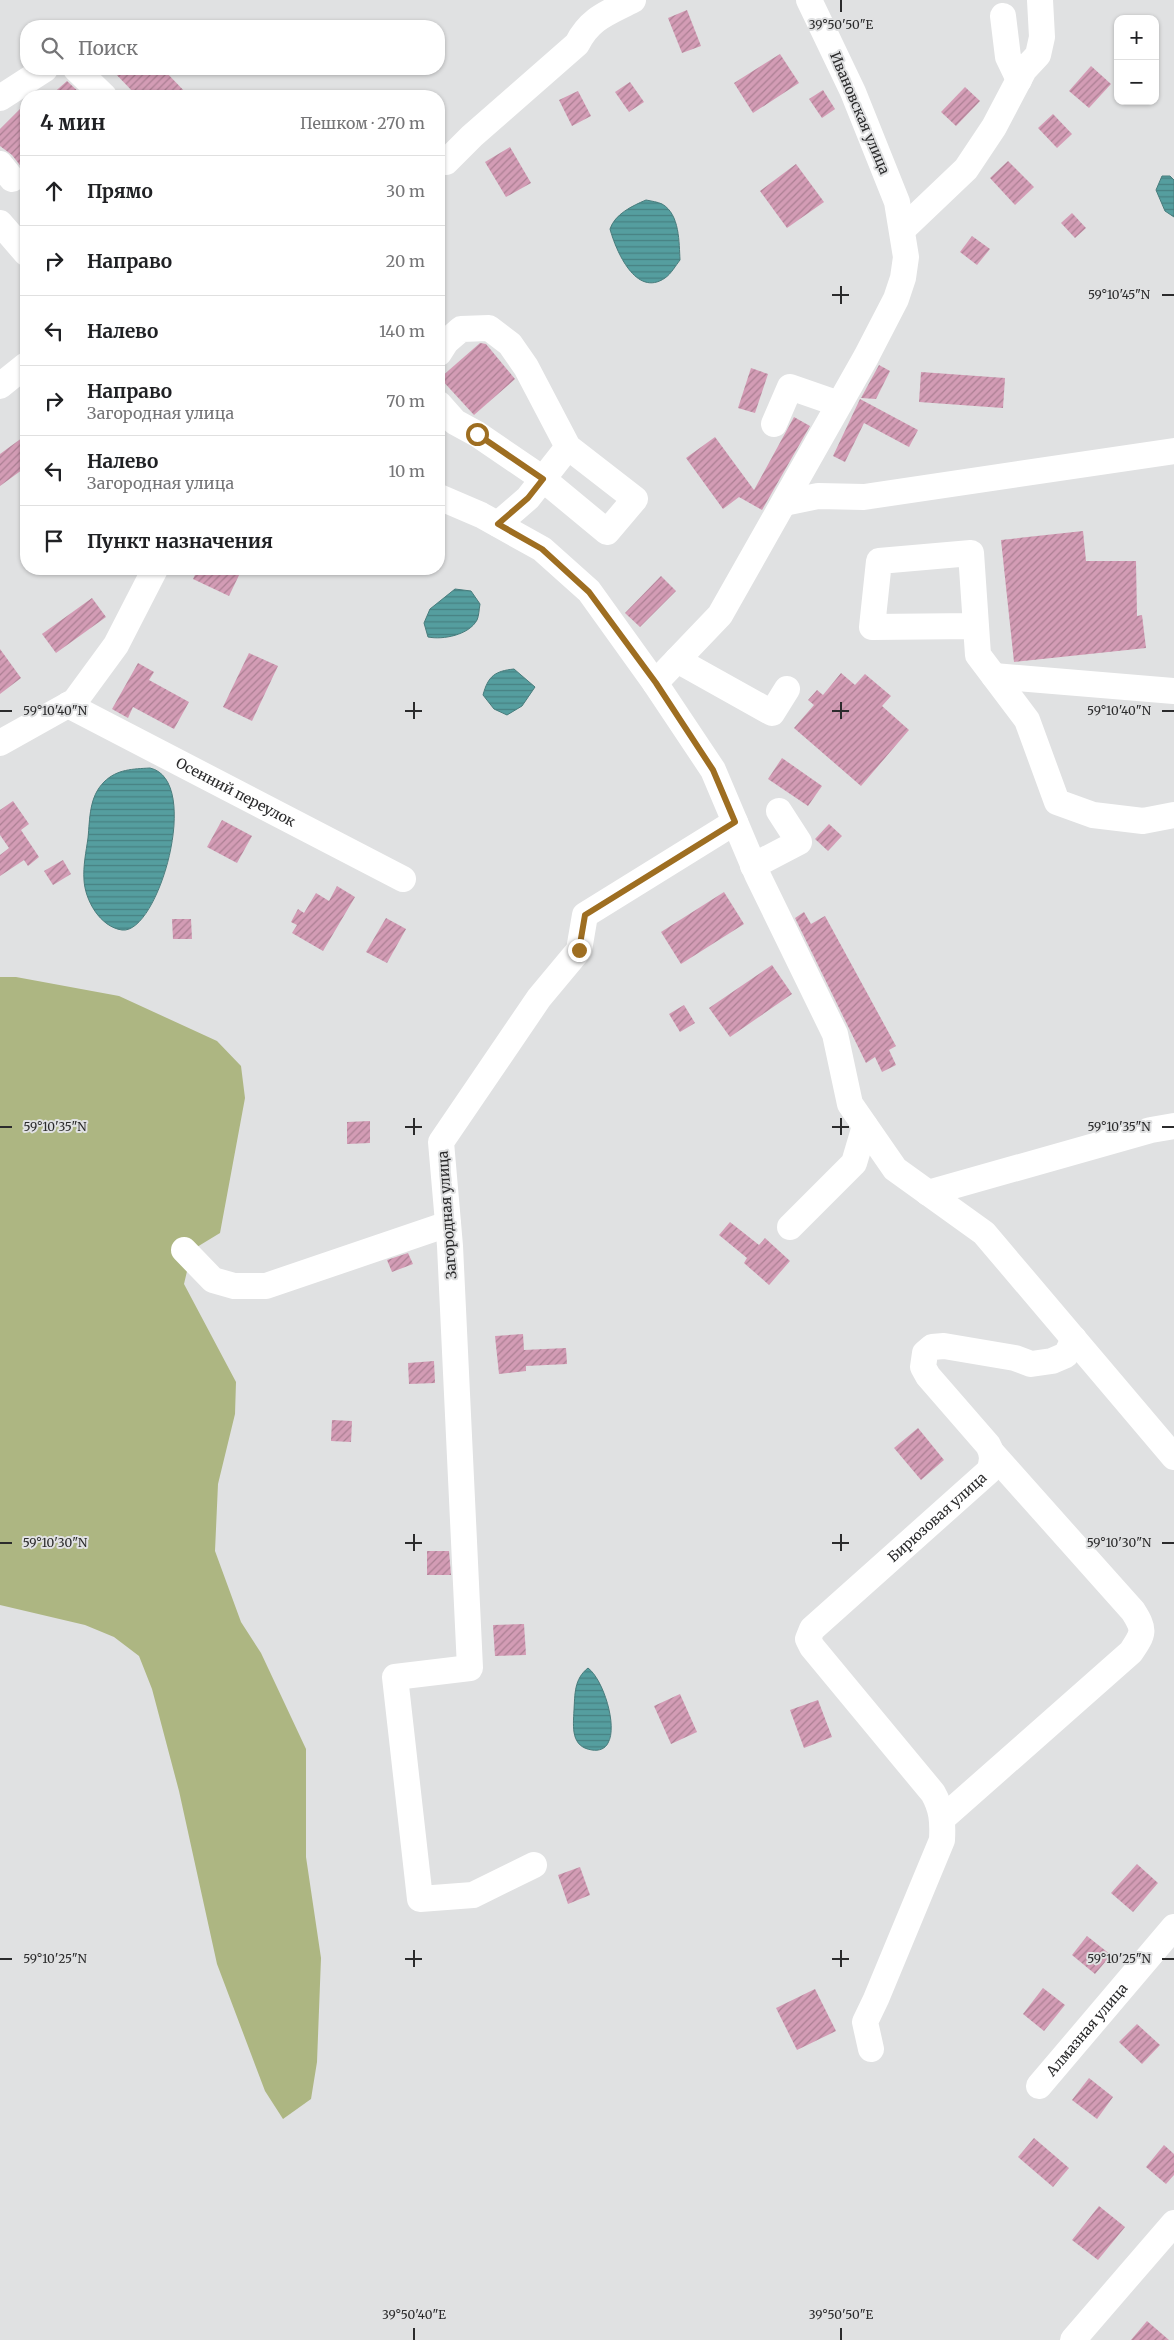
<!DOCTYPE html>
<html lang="ru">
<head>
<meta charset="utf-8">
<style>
	body { margin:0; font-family:Merriweather,serif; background:#f2f2f2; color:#202124 }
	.controls { position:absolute; right:15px; top:15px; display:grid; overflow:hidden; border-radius:10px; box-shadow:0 1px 4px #0004 }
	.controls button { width:45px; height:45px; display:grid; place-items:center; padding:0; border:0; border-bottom:1px solid #e0e0e0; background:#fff; color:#202124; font:25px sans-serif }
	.stop { position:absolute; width:15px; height:15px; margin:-11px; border:4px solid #9e6e21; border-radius:50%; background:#fff }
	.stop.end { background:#9e6e21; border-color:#fff; box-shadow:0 1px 5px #0008 }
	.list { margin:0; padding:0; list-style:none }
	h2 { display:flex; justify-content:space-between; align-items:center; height:65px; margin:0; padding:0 20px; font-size:21px }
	h2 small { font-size:16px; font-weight:400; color:#757577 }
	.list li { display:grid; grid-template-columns:32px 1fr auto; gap:15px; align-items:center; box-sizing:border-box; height:70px; padding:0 20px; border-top:1px solid #e0e0e0 }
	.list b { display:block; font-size:19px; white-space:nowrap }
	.list p { margin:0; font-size:16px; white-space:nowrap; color:#757577 }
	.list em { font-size:16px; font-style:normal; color:#757577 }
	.icon { flex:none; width:28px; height:28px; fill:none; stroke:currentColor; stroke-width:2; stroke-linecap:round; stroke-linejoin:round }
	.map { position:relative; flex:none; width:1174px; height:2340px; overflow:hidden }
	.search { position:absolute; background:#fff; box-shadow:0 1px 4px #0004; left:20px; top:20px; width:425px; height:55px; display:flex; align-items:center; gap:12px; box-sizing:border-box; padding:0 18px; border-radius:20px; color:#757577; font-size:19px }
	.panel { position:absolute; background:#fff; box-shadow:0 1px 4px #0004; left:20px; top:90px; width:425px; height:485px; border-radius:20px }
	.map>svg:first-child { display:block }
	.green { fill:#adb682 }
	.water { fill:url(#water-rules); stroke:#487c7c }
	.building { fill:url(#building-hatch) }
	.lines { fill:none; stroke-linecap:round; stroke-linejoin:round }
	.minor { stroke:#fff; stroke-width:26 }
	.route { stroke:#9e6e21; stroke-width:6 }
	.ticks { fill:none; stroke:#2b2b2c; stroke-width:2 }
	.labels { text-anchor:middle; stroke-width:4; stroke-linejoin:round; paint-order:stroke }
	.street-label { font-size:14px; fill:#2b2b2c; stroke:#e0e1e2 }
	.ticks-label { font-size:12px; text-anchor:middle; fill:#2b2b2c; stroke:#e0e1e2; stroke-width:4; stroke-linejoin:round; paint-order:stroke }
</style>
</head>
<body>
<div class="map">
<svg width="1174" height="2340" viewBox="0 0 1174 2340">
	<defs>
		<pattern id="water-rules" width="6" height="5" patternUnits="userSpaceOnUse" patternTransform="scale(1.25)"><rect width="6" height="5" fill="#559e9f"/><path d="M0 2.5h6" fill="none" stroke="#478182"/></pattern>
		<pattern id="building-hatch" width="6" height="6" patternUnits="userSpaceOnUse" patternTransform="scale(1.25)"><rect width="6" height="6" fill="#d39cb5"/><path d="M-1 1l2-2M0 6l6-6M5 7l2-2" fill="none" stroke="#ab7f93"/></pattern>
	</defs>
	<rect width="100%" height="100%" fill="#e0e1e2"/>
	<polygon class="green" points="0,977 16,977 119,996 217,1041 241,1066 245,1098 220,1233 192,1250 184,1284 236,1382 235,1414 218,1484 215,1551 241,1622 261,1653 306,1749 306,1857 321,1958 317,2062 311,2099 283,2119 265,2091 217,1964 179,1791 152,1689 139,1656 114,1637 85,1625 0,1605"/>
	<g class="water">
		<polygon points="1162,176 1170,176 1174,180 1174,217 1165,211 1156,190"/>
		<path d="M646,200C651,201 658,202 662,204C680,214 679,243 680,260C676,265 671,274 665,278C636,298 616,251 610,229C615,214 632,206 646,200Z"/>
		<path d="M455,589L471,591L480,604C479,609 479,616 477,620C469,635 443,640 428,637L424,623L430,609Z"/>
		<path d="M514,669L535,687L522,706L507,715L494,709L483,695C488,676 495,671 514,669Z"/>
		<path d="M150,768C203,780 158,935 122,930C100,927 85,900 84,880C83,866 86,852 88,838C90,818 89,797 104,782C117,769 133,769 150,768Z"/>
		<path d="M588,1668C603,1679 618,1726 608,1743C605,1749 599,1751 592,1750C571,1747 573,1728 574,1710C575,1694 574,1679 588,1668Z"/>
	</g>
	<g class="building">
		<polygon points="687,10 701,46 682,53 668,18"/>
		<polygon points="780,54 799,83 753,113 734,83"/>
		<polygon points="1091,66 1111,84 1089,108 1069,91"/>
		<polygon points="111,69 163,69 189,96 137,96"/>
		<polygon points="67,81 83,96 50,96"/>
		<polygon points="630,82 644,102 629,112 615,92"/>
		<polygon points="965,87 980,101 956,126 941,112"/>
		<polygon points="823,90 835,109 822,118 809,99"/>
		<polygon points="578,91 591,116 572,126 559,100"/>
		<polygon points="26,103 26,173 12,155 0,146 0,129"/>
		<polygon points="1053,114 1072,134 1057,148 1038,128"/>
		<polygon points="510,147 531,183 506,197 485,162"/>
		<polygon points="1008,161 1034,187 1015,205 990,178"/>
		<polygon points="796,164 824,202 787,228 760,191"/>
		<polygon points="1072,213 1086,228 1075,238 1061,223"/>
		<polygon points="972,236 990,249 977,265 960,252"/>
		<polygon points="480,343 486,344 515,379 474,415 440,378"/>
		<polygon points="879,365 890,371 876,399 861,398"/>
		<polygon points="751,368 768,374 755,413 738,408"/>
		<polygon points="921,372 1005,378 1003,408 919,402"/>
		<polygon points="860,399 918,430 909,447 864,423 845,462 833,456"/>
		<polygon points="794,417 810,426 762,510 739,497 723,509 686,458 715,437 754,490"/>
		<polygon points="26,435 26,467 0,486 0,454"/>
		<polygon points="1083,531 1086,561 1136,561 1137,616 1142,615 1146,648 1014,662 1001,540"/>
		<polygon points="198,569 242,569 229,596 193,579"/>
		<polygon points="661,576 676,591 640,627 625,613"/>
		<polygon points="92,598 106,617 56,653 42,634"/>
		<polygon points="0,649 21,678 0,694"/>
		<polygon points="249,653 278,666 252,721 223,707"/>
		<polygon points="138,663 154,672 149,680 189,702 174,729 133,707 128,718 112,709"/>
		<polygon points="841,673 855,685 865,674 891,696 882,706 909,730 861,786 794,728 814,705 808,700 817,690 823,695"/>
		<polygon points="782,758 822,786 808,806 768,779"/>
		<polygon points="13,801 29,824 21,830 39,857 28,866 24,860 0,876 0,855 9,848 0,835 0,810"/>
		<polygon points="222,820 252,836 237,863 207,847"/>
		<polygon points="829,824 842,836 828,851 815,839"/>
		<polygon points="63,860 71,874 53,885 44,871"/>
		<polygon points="337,886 355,897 323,951 292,933 297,925 291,922 298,909 304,913 316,893 329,901"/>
		<polygon points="724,892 744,924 681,964 661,932"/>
		<polygon points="804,912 811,924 825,916 896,1046 889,1050 896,1065 882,1072 875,1057 866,1063 795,918"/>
		<polygon points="386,918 406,929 387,963 366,952"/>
		<polygon points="172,919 191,919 192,939 173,939"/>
		<polygon points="772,965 792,994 730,1037 709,1008"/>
		<polygon points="684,1005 695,1023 680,1032 669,1014"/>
		<polygon points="370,1121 370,1143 347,1144 347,1122"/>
		<polygon points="730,1222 759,1245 765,1238 790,1261 769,1285 744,1263 747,1258 719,1235"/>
		<polygon points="408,1253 413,1264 392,1272 387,1260"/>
		<polygon points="523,1334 524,1350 566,1348 567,1364 526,1366 526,1371 499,1374 495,1336"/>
		<polygon points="434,1361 435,1383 409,1384 408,1363"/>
		<polygon points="332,1420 352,1421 351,1442 331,1441"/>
		<polygon points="918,1428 944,1460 921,1480 894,1448"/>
		<polygon points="427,1551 449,1551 451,1575 427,1575"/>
		<polygon points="524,1624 526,1655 495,1656 493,1625"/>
		<polygon points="680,1694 697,1732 671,1744 654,1706"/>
		<polygon points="818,1700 832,1737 804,1748 790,1710"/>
		<polygon points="1137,1864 1158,1883 1133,1912 1111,1893"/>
		<polygon points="580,1867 590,1895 568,1904 558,1875"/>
		<polygon points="1087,1936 1111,1955 1095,1974 1072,1955"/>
		<polygon points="1043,1988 1065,2005 1044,2031 1023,2014"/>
		<polygon points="815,1989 836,2031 797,2050 776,2008"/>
		<polygon points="1137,2024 1160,2045 1142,2064 1119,2042"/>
		<polygon points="1089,2078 1113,2097 1097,2119 1072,2100"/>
		<polygon points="1034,2138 1069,2168 1053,2187 1018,2157"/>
		<polygon points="1164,2145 1174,2154 1174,2175 1166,2184 1146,2167"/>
		<polygon points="1099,2206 1125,2227 1098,2260 1072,2240"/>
		<polygon points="1147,2321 1169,2340 1131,2340"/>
	</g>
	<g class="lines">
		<g class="minor">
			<polyline points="1003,16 1008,57 1019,80"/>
			<polyline points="76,69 104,96"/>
			<polyline points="0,98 45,69"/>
			<path d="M446,162L472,136L577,44C590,18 608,13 633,0"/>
			<polyline points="0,164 12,179"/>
			<polyline points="0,223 26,253"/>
			<polyline points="903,229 966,169 994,127 1024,70 1038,55 1042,37 1040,0"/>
			<polyline points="439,353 446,342 461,329 489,328 510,344 526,367 568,447 635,499 607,532 543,479 477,434 455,422 439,404"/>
			<polyline points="0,386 26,365"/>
			<polyline points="774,424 790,387 839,404"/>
			<polyline points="439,497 481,515 542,549 589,591 655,683 713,770 757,874 835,1034 850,1104 895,1169 984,1233 1174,1457"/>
			<polyline points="784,503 818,496 864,497 1174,451"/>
			<polyline points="498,524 528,498 568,447"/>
			<polyline points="975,626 872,627 879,561 971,553 978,655 1027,720 1057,802 1093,815 1143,821 1174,815"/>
			<polyline points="677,660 772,713 787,689"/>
			<polyline points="994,676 1174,691"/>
			<polyline points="655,683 720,615 866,357 896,299 903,278 906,257 897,202 853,92 809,0"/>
			<path id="s1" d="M68,705L403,879"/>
			<polyline points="0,743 75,701 116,645 155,569"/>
			<polyline points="753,866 799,842 779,811"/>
			<polyline points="928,1193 1151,1130 1174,1126"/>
			<polyline points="790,1227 854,1163 865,1126"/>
			<polyline points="184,1250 213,1280 234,1286 266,1286 448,1224"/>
			<path d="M943,1818L1131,1652C1144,1633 1145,1630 1133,1611L992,1453"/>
			<polyline points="534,1865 473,1895 420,1899 395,1677 470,1668 450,1246 441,1142 539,998 579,950 585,915 735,822"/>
			<path id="s2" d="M871,2049L865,2022L876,1999L942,1840C943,1821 942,1809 933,1793L812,1647L808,1639L812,1629L989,1471C993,1461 993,1454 988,1445L928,1376L923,1367L925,1353L932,1347L944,1346L1015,1358L1031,1364L1052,1361L1066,1355L1074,1339"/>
			<path id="s3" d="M1039,2086L1174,1927"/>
			<polyline points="1073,2340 1174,2223"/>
		</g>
	</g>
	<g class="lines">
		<polyline class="route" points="477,434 543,479 528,498 498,524 542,549 589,592 656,683 713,770 735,822 585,915 579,950"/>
	</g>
	<path class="ticks" d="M841,0V12M841,286V304M832,295H849M1162,295H1174M414,702V719M841,702V719M0,711H12M405,711H422M832,711H849M1162,711H1174M414,1118V1135M841,1118V1135M0,1127H12M405,1127H422M832,1127H849M1162,1127H1174M414,1534V1551M841,1534V1551M0,1543H12M405,1543H422M832,1543H849M1162,1543H1174M414,1950V1967M841,1950V1967M0,1959H12M405,1959H422M832,1959H849M1162,1959H1174M414,2328V2340M841,2328V2340"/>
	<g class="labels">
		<g class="street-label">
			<text transform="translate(860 113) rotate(67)" y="5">Ивановская улица</text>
			<text dy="5" stroke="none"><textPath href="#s1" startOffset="189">Осенний переулок</textPath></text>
			<text transform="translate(447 1215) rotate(-94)" y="5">Загородная улица</text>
			<text dy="5" stroke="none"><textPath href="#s2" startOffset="651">Бирюзовая улица</textPath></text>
			<text dy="5" stroke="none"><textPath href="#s3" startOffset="74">Алмазная улица</textPath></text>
		</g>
	</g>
	<g class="ticks-label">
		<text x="841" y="29">39°50'50"E</text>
		<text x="1119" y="299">59°10'45"N</text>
		<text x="55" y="715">59°10'40"N</text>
		<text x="1119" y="715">59°10'40"N</text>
		<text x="55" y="1131">59°10'35"N</text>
		<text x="1119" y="1131">59°10'35"N</text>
		<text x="55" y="1547">59°10'30"N</text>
		<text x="1119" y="1547">59°10'30"N</text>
		<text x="55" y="1963">59°10'25"N</text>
		<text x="1119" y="1963">59°10'25"N</text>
		<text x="414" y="2319">39°50'40"E</text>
		<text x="841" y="2319">39°50'50"E</text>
	</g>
</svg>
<div class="controls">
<button>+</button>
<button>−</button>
</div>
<div class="stop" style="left:477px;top:434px"></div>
<div class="stop end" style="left:579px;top:950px"></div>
<div class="search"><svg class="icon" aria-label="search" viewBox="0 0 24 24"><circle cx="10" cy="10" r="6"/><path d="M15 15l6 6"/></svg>Поиск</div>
<section class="panel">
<h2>4 мин<small>Пешком · 270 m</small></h2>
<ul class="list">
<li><svg class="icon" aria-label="ahead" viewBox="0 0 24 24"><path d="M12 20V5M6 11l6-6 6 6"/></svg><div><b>Прямо</b></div><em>30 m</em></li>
<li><svg class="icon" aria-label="right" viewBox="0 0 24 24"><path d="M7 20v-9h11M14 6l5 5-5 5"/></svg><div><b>Направо</b></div><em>20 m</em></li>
<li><svg class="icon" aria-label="left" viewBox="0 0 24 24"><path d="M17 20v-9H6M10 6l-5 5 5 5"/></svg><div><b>Налево</b></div><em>140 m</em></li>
<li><svg class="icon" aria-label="right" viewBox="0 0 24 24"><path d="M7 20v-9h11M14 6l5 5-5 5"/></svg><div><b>Направо</b><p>Загородная улица</p></div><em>70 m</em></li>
<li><svg class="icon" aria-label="left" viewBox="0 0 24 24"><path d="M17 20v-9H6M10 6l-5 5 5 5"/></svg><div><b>Налево</b><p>Загородная улица</p></div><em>10 m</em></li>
<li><svg class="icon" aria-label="arrive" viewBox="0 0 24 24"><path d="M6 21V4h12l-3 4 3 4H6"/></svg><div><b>Пункт назначения</b></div></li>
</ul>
</section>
</div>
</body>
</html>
